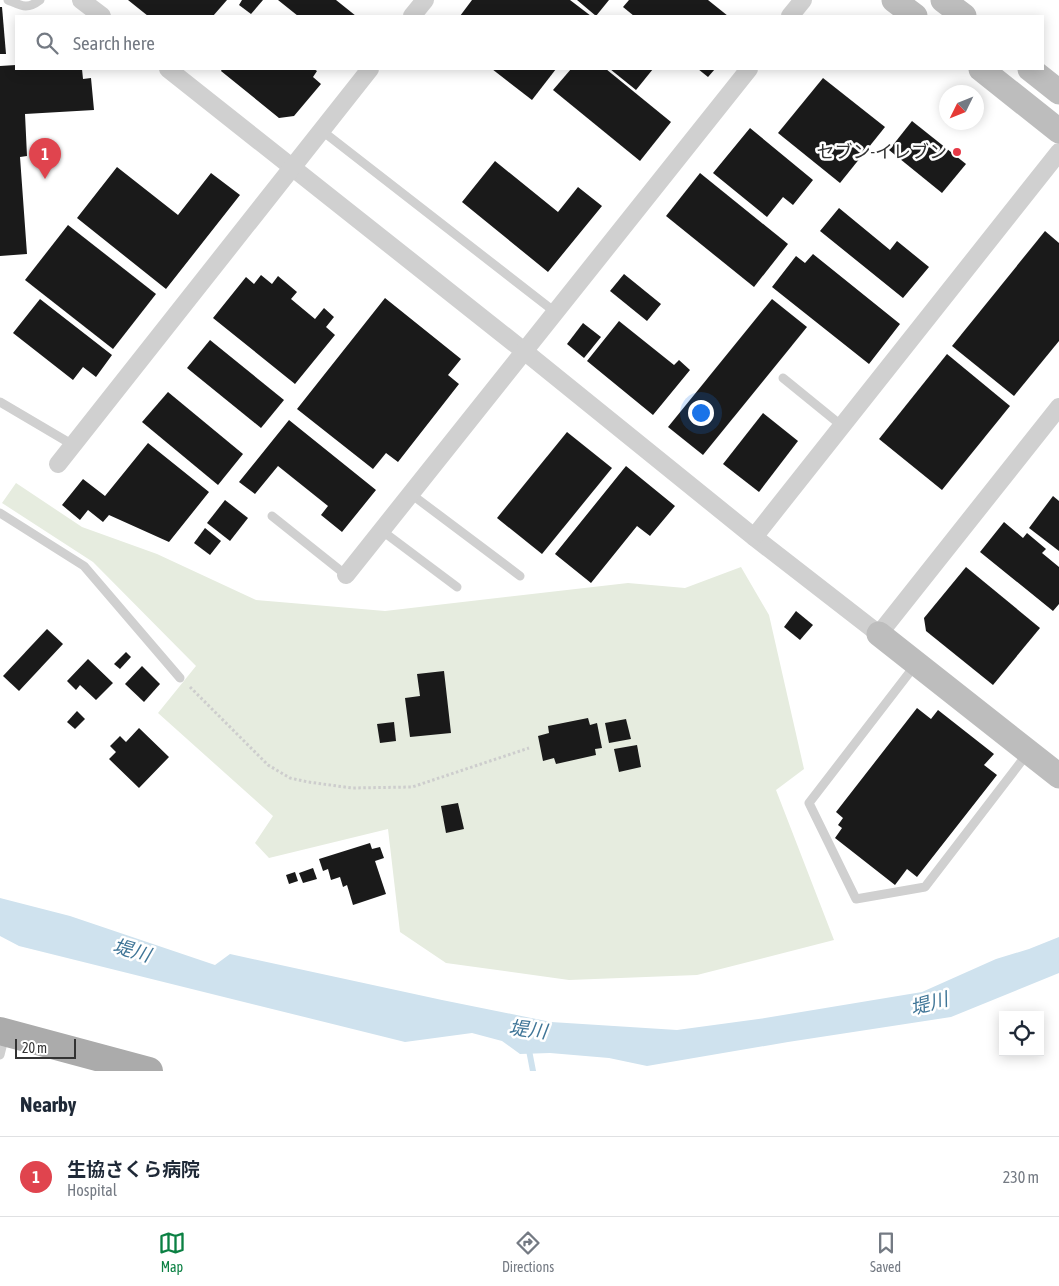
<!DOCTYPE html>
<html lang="en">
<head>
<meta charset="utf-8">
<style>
	body { margin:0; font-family:"Asap Condensed","Noto Sans JP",sans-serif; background:#f6f6f7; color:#1f2937 }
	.controls { position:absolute; right:15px; bottom:15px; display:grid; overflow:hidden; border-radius:0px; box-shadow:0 2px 12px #0003 }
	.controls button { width:45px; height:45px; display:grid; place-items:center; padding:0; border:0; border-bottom:1px solid #e0e1e3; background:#fff; color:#1f2937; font:25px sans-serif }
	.compass { position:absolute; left:939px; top:85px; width:45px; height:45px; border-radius:50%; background:#fff; box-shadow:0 2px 12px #0003; rotate:227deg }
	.scale { position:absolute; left:15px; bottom:12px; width:61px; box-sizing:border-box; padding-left:5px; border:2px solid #333; border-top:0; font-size:14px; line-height:18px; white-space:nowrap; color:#333; -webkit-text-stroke:4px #fff; paint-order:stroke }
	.you { position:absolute; left:700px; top:412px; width:18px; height:18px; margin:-12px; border:4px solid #fff; border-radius:50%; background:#1a73e8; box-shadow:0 0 0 8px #1a73e833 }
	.badge { display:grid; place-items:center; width:32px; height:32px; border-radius:50%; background:#0b8043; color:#fff; font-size:16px; font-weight:700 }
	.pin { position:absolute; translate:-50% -41px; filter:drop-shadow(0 1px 2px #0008) }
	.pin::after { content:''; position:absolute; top:26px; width:18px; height:15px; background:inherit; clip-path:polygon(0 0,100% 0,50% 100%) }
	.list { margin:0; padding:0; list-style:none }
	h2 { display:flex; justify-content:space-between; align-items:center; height:65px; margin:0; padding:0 20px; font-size:21px }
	h2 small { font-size:16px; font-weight:400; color:#747a83 }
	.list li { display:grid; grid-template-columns:32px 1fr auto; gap:15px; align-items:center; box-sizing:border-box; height:80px; padding:0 20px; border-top:1px solid #e0e1e3 }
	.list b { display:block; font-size:19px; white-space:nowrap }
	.list p { margin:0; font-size:16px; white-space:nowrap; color:#747a83 }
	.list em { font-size:16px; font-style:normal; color:#747a83 }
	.icon { flex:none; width:28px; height:28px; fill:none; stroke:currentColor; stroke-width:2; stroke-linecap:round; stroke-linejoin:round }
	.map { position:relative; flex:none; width:1059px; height:1071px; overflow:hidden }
	.search { position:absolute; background:#fff; box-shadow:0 2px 12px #0003; left:15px; right:15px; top:15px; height:55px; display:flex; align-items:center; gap:12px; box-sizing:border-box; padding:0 18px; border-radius:0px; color:#747a83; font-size:19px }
	.sheet { height:145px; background:#fff }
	nav { display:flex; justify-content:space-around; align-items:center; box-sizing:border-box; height:70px; border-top:1px solid #e0e1e3; background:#fff; font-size:14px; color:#747a83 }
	nav a { display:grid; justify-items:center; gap:2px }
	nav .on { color:#0b8043 }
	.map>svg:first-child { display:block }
	.green { fill:#e6ecdf }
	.water { fill:#cfe2ee }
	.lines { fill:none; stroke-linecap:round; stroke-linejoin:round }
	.stream { stroke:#cfe2ee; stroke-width:6 }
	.building { fill:#1a1a1a }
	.path { stroke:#cdcdcd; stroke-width:3; stroke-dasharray:2.5 2.5; stroke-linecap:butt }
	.lane { stroke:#d0d0d0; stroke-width:9 }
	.street { stroke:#d0d0d0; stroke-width:18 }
	.secondary { stroke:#bdbdbd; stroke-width:25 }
	.primary { stroke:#ababab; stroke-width:28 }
	.poi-dot { fill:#e63946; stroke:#fff; stroke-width:2 }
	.labels { text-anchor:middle; stroke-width:5; stroke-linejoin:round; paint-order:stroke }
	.poi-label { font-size:18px; fill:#333; stroke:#fff; text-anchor:end }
	.water-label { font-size:19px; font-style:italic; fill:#3f7597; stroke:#fff }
</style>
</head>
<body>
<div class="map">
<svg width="1059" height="1071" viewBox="0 0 1059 1071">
	<rect width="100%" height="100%" fill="#fff"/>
	<polygon class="green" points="16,483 82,527 157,554 256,600 385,611 628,583 685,588 741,567 769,615 804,769 776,790 834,940 697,975 569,980 446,963 400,932 388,829 269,858 255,843 273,816 158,713 196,666 93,562 2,503"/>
	<polygon class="water" points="0,898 70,916 215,965 230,954 442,1000 551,1022 677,1030 765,1018 922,992 996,959 1029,949 1059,937 1059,973 951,1017 788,1042 647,1066 609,1058 550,1053 520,1054 502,1041 472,1033 405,1042 19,946 0,936"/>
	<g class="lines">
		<polyline class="stream" points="528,1045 533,1071"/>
	</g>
	<g class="building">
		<polygon points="128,0 227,0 213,16 148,16"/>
		<polygon points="242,0 263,0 251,14 239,5"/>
		<polygon points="278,0 336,0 356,16 298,16"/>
		<polygon points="472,0 570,0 591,16 460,16"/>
		<polygon points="577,0 609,0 596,16"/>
		<polygon points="629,0 708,0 728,16 634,16 623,7"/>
		<polygon points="0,7 2,7 6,54 0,54"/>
		<polygon points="16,65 16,69 82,69 83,79 91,78 94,110 25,114 27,156 20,157 27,254 0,256 0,66"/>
		<polygon points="222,69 314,69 317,71 313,77 321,84 294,116 279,118 221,71"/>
		<polygon points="492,69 556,69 532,100"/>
		<polygon points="571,69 606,69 671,122 640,161 553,90"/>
		<polygon points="610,69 653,69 636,90"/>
		<polygon points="698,69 715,69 708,77"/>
		<polygon points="823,78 885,127 840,183 778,133"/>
		<polygon points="912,121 966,164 942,193 889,150"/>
		<polygon points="750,128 813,180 793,205 783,197 767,217 713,173"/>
		<polygon points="495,161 558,212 578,187 602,206 548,272 462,202"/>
		<polygon points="117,167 178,215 211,173 240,195 166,289 77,218"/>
		<polygon points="700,173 788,244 754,287 666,216"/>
		<polygon points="839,208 890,250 897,241 929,267 903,298 820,231"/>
		<polygon points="68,225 156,294 113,349 25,280"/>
		<polygon points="1045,231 1059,243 1059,341 1014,396 952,346"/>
		<polygon points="813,254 900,324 869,364 772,287 796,256 805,263"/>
		<polygon points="624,274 661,304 647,321 610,291"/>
		<polygon points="261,275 272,284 278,276 297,292 291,299 315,319 324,308 334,317 326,327 335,335 295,384 213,318 246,277 254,284"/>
		<polygon points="385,298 461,359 448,375 459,384 398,462 386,453 373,469 297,409"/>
		<polygon points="40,299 112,355 96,377 83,367 73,380 13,333"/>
		<polygon points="772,299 807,327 703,455 668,427"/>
		<polygon points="619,321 674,365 679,360 690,370 653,415 587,361"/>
		<polygon points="583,323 601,337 584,358 567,344"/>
		<polygon points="210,340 284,400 261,428 187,368"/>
		<polygon points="947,354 1010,406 942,490 879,439"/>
		<polygon points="168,392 243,454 218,485 142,422"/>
		<polygon points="763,413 798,441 759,492 723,464"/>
		<polygon points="289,420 376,490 342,532 321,515 328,506 278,466 255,494 239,482"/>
		<polygon points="567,432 612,468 542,554 497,518"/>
		<polygon points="148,443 209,492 169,542 109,515 103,522 88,510 80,520 62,505 83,479 105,496"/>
		<polygon points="626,466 675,506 650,536 637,526 591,583 555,554"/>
		<polygon points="1053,496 1059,501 1059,551 1029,528"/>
		<polygon points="225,500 248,518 230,541 207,523"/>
		<polygon points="1004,522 1023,538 1027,533 1046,549 1042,553 1059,567 1059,604 1053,611 980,552"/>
		<polygon points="205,528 221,541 210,555 194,543"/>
		<polygon points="966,567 1040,628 993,685 926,631 924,618"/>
		<polygon points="796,611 813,625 800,640 784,627"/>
		<polygon points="47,629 63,644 19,691 3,676"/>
		<polygon points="126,652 131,657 120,669 114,664"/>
		<polygon points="88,659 113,683 96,700 80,685 76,690 67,681"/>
		<polygon points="142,666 160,684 144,702 125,684"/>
		<polygon points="444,671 451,733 410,737 405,698 420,696 417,674"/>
		<polygon points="917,708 931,719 938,710 994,754 984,765 997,775 917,877 907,869 895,885 835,838 842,828 838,825 843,818 836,812"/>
		<polygon points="77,711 85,719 75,729 67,722"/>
		<polygon points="588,718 590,725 597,723 602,748 595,749 596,755 556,764 554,758 543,761 538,736 549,733 548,726"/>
		<polygon points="626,719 631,739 609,743 605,723"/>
		<polygon points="394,722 396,741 380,743 377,724"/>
		<polygon points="139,728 169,757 139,788 109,759 116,752 110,746 120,736 126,742"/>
		<polygon points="637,745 641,767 619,772 614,749"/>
		<polygon points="458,803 464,829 446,833 441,806"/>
		<polygon points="370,843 372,849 380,847 384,858 375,861 386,894 353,905 347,885 343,887 340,877 331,880 328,869 323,871 319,859"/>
		<polygon points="313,868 317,879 303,883 299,873"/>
		<polygon points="295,872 298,881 289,884 286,875"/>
	</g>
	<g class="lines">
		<polyline class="path" points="190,687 268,765 290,778 308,782 352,788 412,787 529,748"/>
		<g class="lane">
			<path d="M8,0C22,6 27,10 40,0"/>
			<polyline points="321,130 555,312"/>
			<polyline points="783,378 842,426"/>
			<polyline points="0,402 73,445"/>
			<polyline points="411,494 520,576"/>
			<polyline points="0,513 84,566 180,678"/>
			<polyline points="272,516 346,575"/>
			<polyline points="381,530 457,587"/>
			<polyline points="916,664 809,803 856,899 925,887 1027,754"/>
			<polyline points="0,1055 5,1035"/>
		</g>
		<g class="street">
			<polyline points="81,0 102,16"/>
			<polyline points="412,16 425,0"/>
			<polyline points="790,16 803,0"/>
			<polyline points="168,69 524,351 754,537 879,634 1059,407"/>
			<polyline points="58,464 370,69"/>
			<polyline points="754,537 1059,152"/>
			<polyline points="346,575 749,69"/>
		</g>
		<g class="secondary">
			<polyline points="894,0 915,16"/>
			<polyline points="943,0 964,16"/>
			<polyline points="981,69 1059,131"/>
			<polyline points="1030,69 1059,92"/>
			<polyline points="879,634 1059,776"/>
		</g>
		<polyline class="primary" points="0,1031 149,1071"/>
	</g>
	<circle class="poi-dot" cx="957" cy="152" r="5"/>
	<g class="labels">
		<g class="poi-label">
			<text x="947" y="158">セブン-イレブン</text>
		</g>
		<g class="water-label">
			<text transform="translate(132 950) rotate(16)" y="7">堤川</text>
			<text transform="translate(929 1003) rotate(-15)" y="7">堤川</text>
			<text transform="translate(528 1029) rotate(7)" y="7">堤川</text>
		</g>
	</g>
</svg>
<div class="controls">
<button><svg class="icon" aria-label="locate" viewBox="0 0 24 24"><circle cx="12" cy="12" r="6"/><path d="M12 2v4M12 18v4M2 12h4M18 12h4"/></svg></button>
</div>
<svg class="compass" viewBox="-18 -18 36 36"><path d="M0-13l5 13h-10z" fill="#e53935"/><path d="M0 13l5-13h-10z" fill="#747a83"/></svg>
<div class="scale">20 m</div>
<div class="you"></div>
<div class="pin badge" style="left:45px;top:179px;background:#e0444e">1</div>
<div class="search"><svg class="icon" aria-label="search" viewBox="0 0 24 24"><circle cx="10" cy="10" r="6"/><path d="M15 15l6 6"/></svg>Search here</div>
</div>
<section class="sheet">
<h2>Nearby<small></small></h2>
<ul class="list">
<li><span class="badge" style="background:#e0444e">1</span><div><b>生協さくら病院</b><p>Hospital</p></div><em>230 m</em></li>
</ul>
</section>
<nav>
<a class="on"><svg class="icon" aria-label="map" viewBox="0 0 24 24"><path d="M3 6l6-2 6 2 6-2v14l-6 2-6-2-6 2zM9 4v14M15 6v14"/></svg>Map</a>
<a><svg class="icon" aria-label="directions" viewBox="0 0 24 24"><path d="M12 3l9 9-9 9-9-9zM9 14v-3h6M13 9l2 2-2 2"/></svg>Directions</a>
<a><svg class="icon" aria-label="saved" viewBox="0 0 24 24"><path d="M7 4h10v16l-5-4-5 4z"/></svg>Saved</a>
</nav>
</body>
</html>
